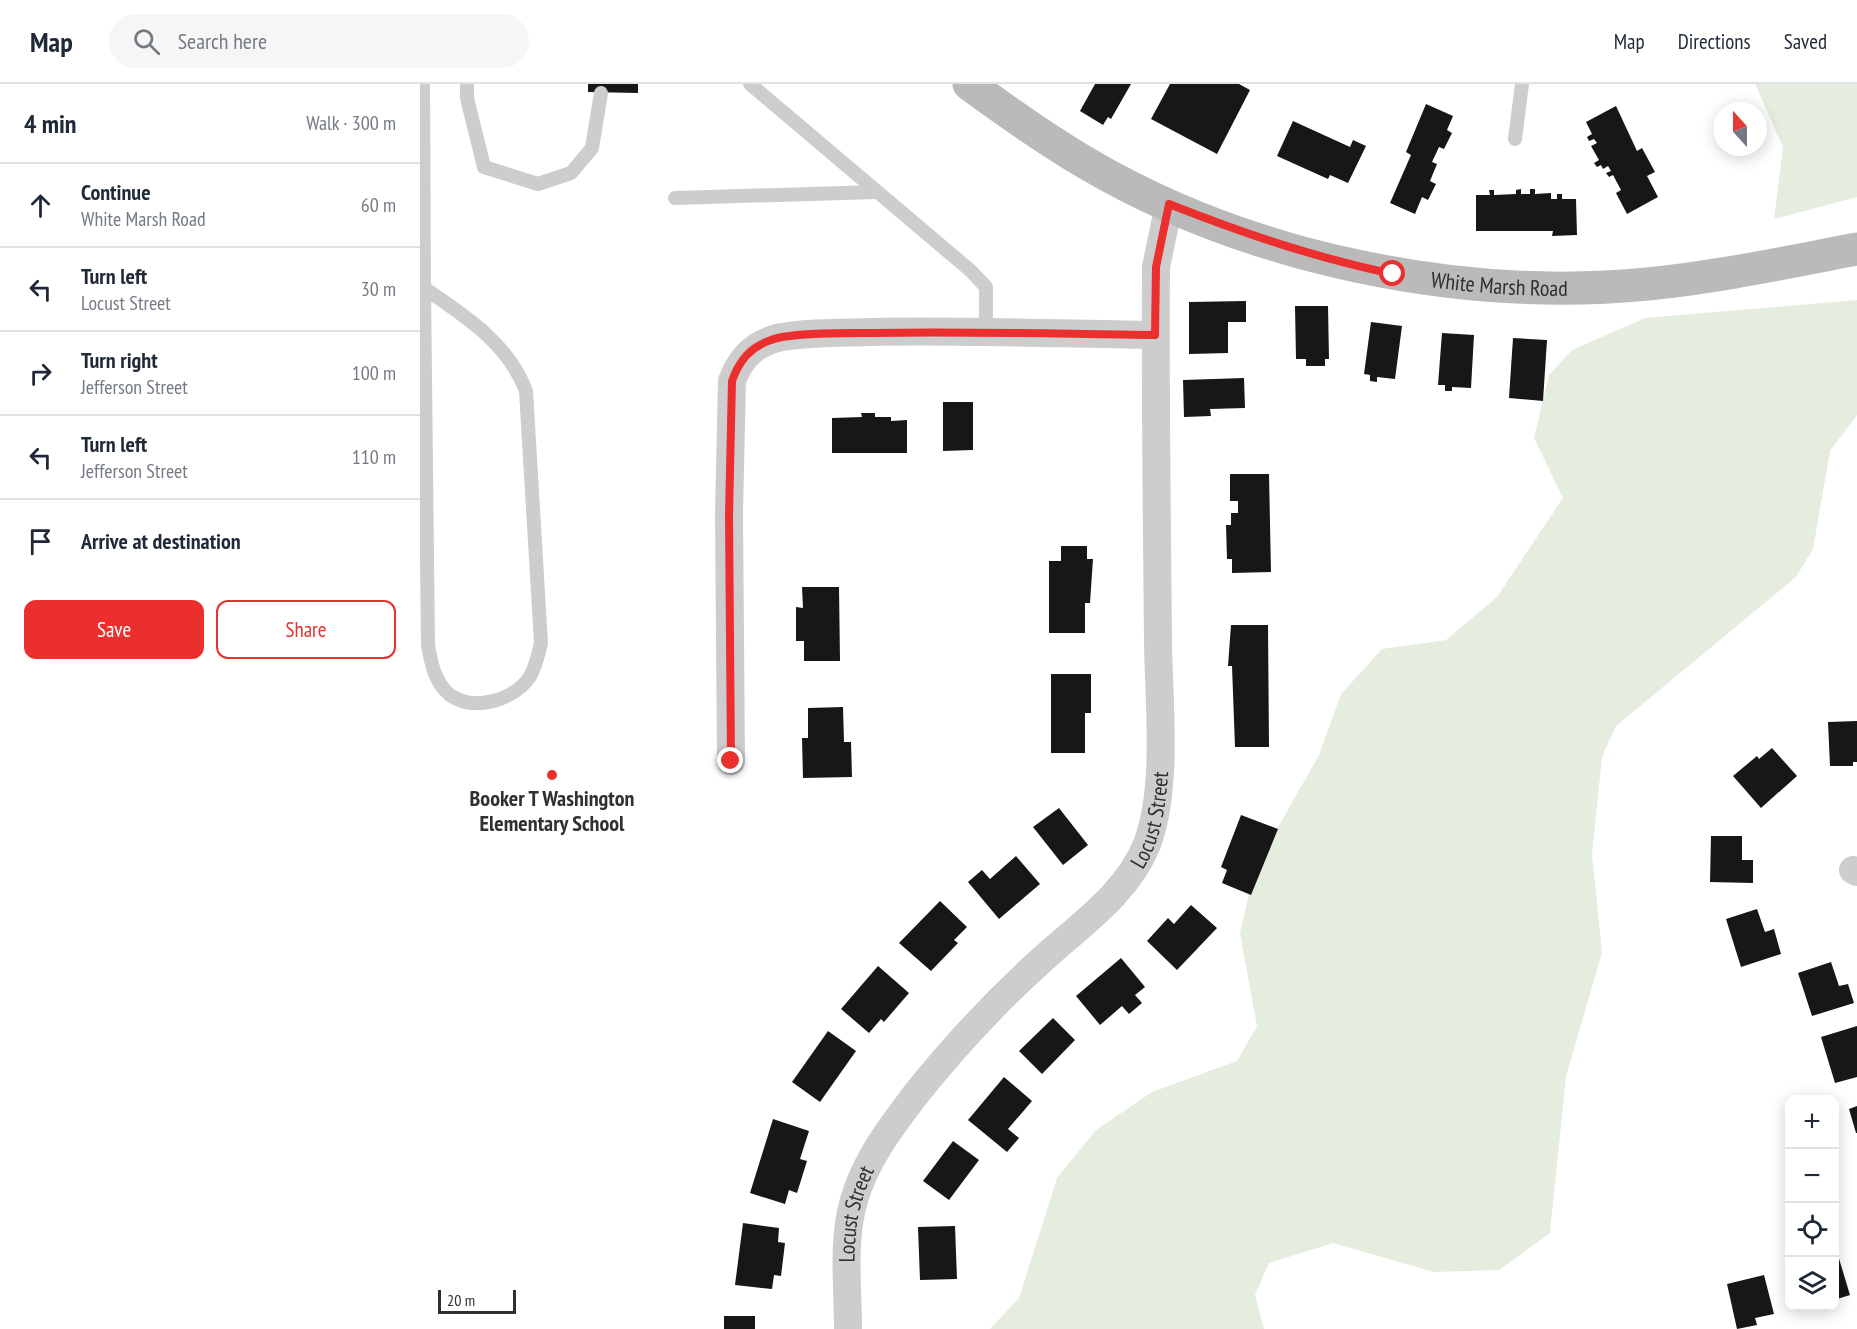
<!DOCTYPE html>
<html lang="en">
<head>
<meta charset="utf-8">
<style>
	body { margin:0; font-family:"PT Sans Narrow",sans-serif; background:#f6f6f7; color:#1f2937 }
	.controls { position:absolute; right:18px; bottom:18px; display:grid; overflow:hidden; border-radius:12px; box-shadow:0 3px 15px #0003 }
	.controls button { width:54px; height:54px; display:grid; place-items:center; padding:0; border:0; border-bottom:2px solid #e0e1e3; background:#fff; color:#1f2937; font:30px sans-serif }
	.compass { position:absolute; left:1293px; top:18px; width:54px; height:54px; border-radius:50%; background:#fff; box-shadow:0 3px 15px #0003; rotate:339deg }
	.scale { position:absolute; left:18px; bottom:15px; width:78px; box-sizing:border-box; padding-left:6px; border:3px solid #303030; border-top:0; font-size:16px; line-height:21px; white-space:nowrap; color:#303030; -webkit-text-stroke:4px #fff; paint-order:stroke }
	.stop { position:absolute; width:18px; height:18px; margin:-14px; border:4px solid #eb2e2e; border-radius:50%; background:#fff }
	.stop.end { background:#eb2e2e; border-color:#fff; box-shadow:0 2px 6px #0008 }
	.list { margin:0; padding:0; list-style:none }
	h2 { display:flex; justify-content:space-between; align-items:center; height:78px; margin:0; padding:0 24px; font-size:26px }
	h2 small { font-size:20px; font-weight:400; color:#747a83 }
	.list li { display:grid; grid-template-columns:39px 1fr auto; gap:18px; align-items:center; box-sizing:border-box; height:84px; padding:0 24px; border-top:2px solid #e0e1e3 }
	.list b { display:block; font-size:22px; white-space:nowrap }
	.list p { margin:0; font-size:20px; white-space:nowrap; color:#747a83 }
	.list em { font-size:20px; font-style:normal; color:#747a83 }
	.actions { display:flex; gap:12px; padding:18px 24px }
	.actions a { flex:1; padding:14px 0; border:2px solid #eb2e2e; border-radius:12px; text-align:center; font-size:21px; color:#eb2e2e }
	.actions .main { background:#eb2e2e; color:#fff }
	.icon { flex:none; width:33px; height:33px; fill:none; stroke:currentColor; stroke-width:2; stroke-linecap:round; stroke-linejoin:round }
	.map { position:relative; flex:none; width:1437px; height:1245px; overflow:hidden }
	header { display:flex; align-items:center; gap:36px; box-sizing:border-box; height:84px; padding:0 30px; background:#fff; border-bottom:2px solid #e0e1e3 }
	header strong { font-size:28px }
	nav { display:flex; gap:33px; margin-inline-start:auto; font-size:21px }
	.search { width:420px; height:54px; background:#f6f6f7; display:flex; align-items:center; gap:15px; box-sizing:border-box; padding:0 21px; border-radius:33px; color:#747a83; font-size:22px }
	main { display:flex }
	aside { flex:1; background:#fff }
	.map>svg:first-child { display:block }
	.green { fill:#e5edde }
	.building { fill:#171717 }
	.lines { fill:none; stroke-linecap:round; stroke-linejoin:round }
	.lane { stroke:#cdcdcd; stroke-width:14 }
	.street { stroke:#cdcdcd; stroke-width:28 }
	.secondary { stroke:#bababa; stroke-width:33 }
	.route { stroke:#eb2e2e; stroke-width:8 }
	.poi-dot { fill:#eb2e2e; stroke:#fff; stroke-width:2 }
	.labels { text-anchor:middle; stroke-width:6; stroke-linejoin:round; paint-order:stroke }
	.street-label { font-size:22px; fill:#303030; stroke:#fff }
	.poi-label { font-size:22px; font-weight:bold; fill:#303030; stroke:#fff }
</style>
</head>
<body>
<header>
<strong>Map</strong>
<div class="search"><svg class="icon" aria-label="search" viewBox="0 0 24 24"><circle cx="10" cy="10" r="6"/><path d="M15 15l6 6"/></svg>Search here</div>
<nav><a>Map</a><a>Directions</a><a>Saved</a></nav>
</header>
<main>
<aside>
<h2>4 min<small>Walk · 300 m</small></h2>
<ul class="list">
<li><svg class="icon" aria-label="ahead" viewBox="0 0 24 24"><path d="M12 20V5M6 11l6-6 6 6"/></svg><div><b>Continue</b><p>White Marsh Road</p></div><em>60 m</em></li>
<li><svg class="icon" aria-label="left" viewBox="0 0 24 24"><path d="M17 20v-9H6M10 6l-5 5 5 5"/></svg><div><b>Turn left</b><p>Locust Street</p></div><em>30 m</em></li>
<li><svg class="icon" aria-label="right" viewBox="0 0 24 24"><path d="M7 20v-9h11M14 6l5 5-5 5"/></svg><div><b>Turn right</b><p>Jefferson Street</p></div><em>100 m</em></li>
<li><svg class="icon" aria-label="left" viewBox="0 0 24 24"><path d="M17 20v-9H6M10 6l-5 5 5 5"/></svg><div><b>Turn left</b><p>Jefferson Street</p></div><em>110 m</em></li>
<li><svg class="icon" aria-label="arrive" viewBox="0 0 24 24"><path d="M6 21V4h12l-3 4 3 4H6"/></svg><div><b>Arrive at destination</b></div></li>
</ul>
<div class="actions"><a class="main">Save</a><a>Share</a></div>
</aside>
<div class="map">
<svg width="1437" height="1245" viewBox="0 0 1437 1245">
	<rect width="100%" height="100%" fill="#fff"/>
	<g class="green">
		<polygon points="1335,0 1437,0 1437,113 1354,135 1363,63"/>
		<polygon points="1437,216 1437,331 1410,367 1393,465 1376,493 1196,642 1182,673 1172,770 1182,869 1146,992 1130,1149 1079,1186 1014,1188 913,1159 849,1179 835,1211 844,1245 570,1245 599,1214 637,1094 676,1046 732,1008 817,977 837,942 820,849 835,784 899,671 921,610 962,565 1026,556 1077,513 1143,414 1114,354 1129,291 1152,266 1225,234"/>
	</g>
	<g class="building">
		<polygon points="168,0 218,0 218,9 168,8"/>
		<polygon points="675,0 711,0 691,35 688,33 683,41 660,27"/>
		<polygon points="750,0 819,0 830,6 797,70 731,35"/>
		<polygon points="1006,20 1033,32 1027,46 1032,49 1024,65 1019,63 1012,78 1017,80 1010,97 1016,100 1008,116 1002,113 995,130 970,119 991,71 986,68"/>
		<polygon points="1196,22 1217,67 1222,64 1235,88 1227,92 1238,113 1207,130 1196,109 1201,106 1193,91 1189,93 1186,89 1191,87 1188,82 1183,85 1181,81 1177,83 1174,79 1179,76 1171,62 1177,59 1174,55 1169,57 1167,53 1172,50 1166,38"/>
		<polygon points="873,37 930,63 933,56 946,62 928,99 910,91 908,95 857,72"/>
		<polygon points="1101,105 1101,110 1110,110 1110,105 1115,105 1115,110 1131,109 1131,115 1137,115 1137,110 1142,110 1142,115 1156,115 1157,151 1132,152 1133,147 1056,147 1056,111 1070,111 1069,106 1074,106 1074,111 1096,110 1096,106"/>
		<polygon points="826,217 826,238 808,238 808,269 769,270 769,218"/>
		<polygon points="875,222 908,222 909,275 905,275 905,282 886,282 886,275 876,275"/>
		<polygon points="951,238 982,242 975,295 957,293 957,298 950,297 950,291 944,290"/>
		<polygon points="1022,249 1054,251 1051,304 1032,303 1032,307 1025,307 1025,301 1018,301"/>
		<polygon points="1093,254 1127,256 1123,317 1089,314"/>
		<polygon points="824,294 825,324 790,325 791,332 764,333 763,296"/>
		<polygon points="523,318 553,318 553,366 523,367"/>
		<polygon points="441,329 455,329 455,333 471,333 471,337 487,336 487,369 412,369 412,334 442,333"/>
		<polygon points="810,390 849,390 851,488 812,489 812,475 807,475 806,441 811,441 811,429 818,429 818,417 810,417"/>
		<polygon points="641,462 667,462 667,475 673,475 670,519 665,519 665,549 629,549 629,477 641,477"/>
		<polygon points="382,503 419,503 420,577 384,577 384,557 376,557 376,523 383,524"/>
		<polygon points="811,541 848,541 849,663 815,663 812,582 808,582"/>
		<polygon points="631,590 671,590 671,629 665,629 665,669 631,669"/>
		<polygon points="423,623 424,658 431,658 432,693 383,694 382,654 388,654 388,624"/>
		<polygon points="1437,637 1437,678 1433,678 1433,682 1410,682 1408,638"/>
		<polygon points="1352,664 1377,692 1341,724 1313,692 1337,672 1339,675"/>
		<polygon points="639,724 668,761 643,781 613,743"/>
		<polygon points="821,731 858,745 831,811 802,799 807,786 801,783"/>
		<polygon points="1291,752 1322,752 1322,776 1333,776 1333,799 1290,798"/>
		<polygon points="596,772 620,800 579,835 548,798 562,786 570,795"/>
		<polygon points="520,817 547,843 534,856 538,859 511,887 479,859"/>
		<polygon points="771,821 797,844 757,886 727,857 748,834 754,840"/>
		<polygon points="1337,825 1345,848 1354,845 1361,870 1321,883 1306,835"/>
		<polygon points="701,874 725,903 715,911 722,919 709,930 702,922 680,941 656,912"/>
		<polygon points="1411,878 1419,902 1428,900 1434,919 1392,932 1378,889"/>
		<polygon points="458,882 489,909 464,938 461,935 449,949 421,925"/>
		<polygon points="633,934 655,956 622,990 599,967"/>
		<polygon points="1437,942 1437,993 1415,999 1401,953"/>
		<polygon points="408,947 436,967 400,1018 372,998"/>
		<polygon points="584,993 612,1017 588,1045 599,1054 587,1068 548,1036"/>
		<polygon points="1437,1022 1437,1049 1436,1049 1429,1025"/>
		<polygon points="353,1035 389,1047 380,1075 387,1077 377,1109 369,1106 365,1120 330,1109"/>
		<polygon points="533,1057 559,1076 529,1116 503,1097"/>
		<polygon points="323,1139 359,1144 358,1158 365,1159 361,1192 354,1191 352,1205 315,1201"/>
		<polygon points="535,1142 537,1195 500,1196 498,1143"/>
		<polygon points="1417,1168 1430,1211 1414,1216 1414,1169"/>
		<polygon points="1344,1191 1354,1230 1335,1234 1337,1241 1317,1245 1307,1200"/>
		<rect x="304" y="1232" width="31" height="13"/>
	</g>
	<g class="lines">
		<g class="lane">
			<polyline points="3,0 4,204"/>
			<polyline points="47,0 47,14 64,83 118,100 151,89 172,64 181,9"/>
			<polyline points="330,0 551,187 566,203 566,249"/>
			<polyline points="1095,55 1102,0"/>
			<polyline points="255,114 457,108"/>
			<path d="M4,204C45,232 88,259 106,307L121,559C118,571 116,583 109,594C93,616 54,628 30,611C15,599 11,579 8,561Z"/>
		</g>
		<g class="street">
			<path d="M311,677L309,431L312,297C319,278 330,263 351,256C371,248 427,249 451,248C546,246 640,250 735,251"/>
			<polyline points="1433,786 1437,788"/>
			<path id="s1" d="M428,1245C428,1203 422,1157 434,1116C446,1075 471,1043 496,1010C536,960 578,915 625,873C663,839 708,808 727,760C748,705 739,619 738,560C737,435 735,309 736,183L749,120"/>
		</g>
		<path class="secondary" id="s2" d="M549,0C587,28 625,55 666,79C829,175 1041,218 1228,200C1298,193 1368,178 1437,165"/>
	</g>
	<g class="lines">
		<path class="route" d="M311,677L309,431L312,297C319,277 330,263 351,256C371,248 427,249 451,249C546,247 640,250 735,251L736,183L749,120C825,150 893,173 973,190"/>
	</g>
	<circle class="poi-dot" cx="132" cy="691" r="6"/>
	<g class="labels">
		<g class="street-label">
			<text dy="8" stroke="none"><textPath href="#s2" startOffset="576">White Marsh Road</textPath></text>
			<text dy="8" stroke="none"><textPath href="#s1" startOffset="620">Locust Street</textPath></text>
			<text dy="8" stroke="none"><textPath href="#s1" startOffset="116">Locust Street</textPath></text>
		</g>
		<g class="poi-label">
			<text x="132" y="722">Booker T Washington<tspan x="132" dy="25">Elementary School</tspan></text>
		</g>
	</g>
</svg>
<div class="controls">
<button>+</button>
<button>−</button>
<button><svg class="icon" aria-label="locate" viewBox="0 0 24 24"><circle cx="12" cy="12" r="6"/><path d="M12 2v4M12 18v4M2 12h4M18 12h4"/></svg></button>
<button><svg class="icon" aria-label="layers" viewBox="0 0 24 24"><path d="M12 4l9 5-9 5-9-5zM3 14l9 5 9-5"/></svg></button>
</div>
<svg class="compass" viewBox="-18 -18 36 36"><path d="M0-13l5 13h-10z" fill="#e53935"/><path d="M0 13l5-13h-10z" fill="#747a83"/></svg>
<div class="scale">20 m</div>
<div class="stop" style="left:973px;top:190px"></div>
<div class="stop end" style="left:311px;top:677px"></div>
</div>
</main>
</body>
</html>
